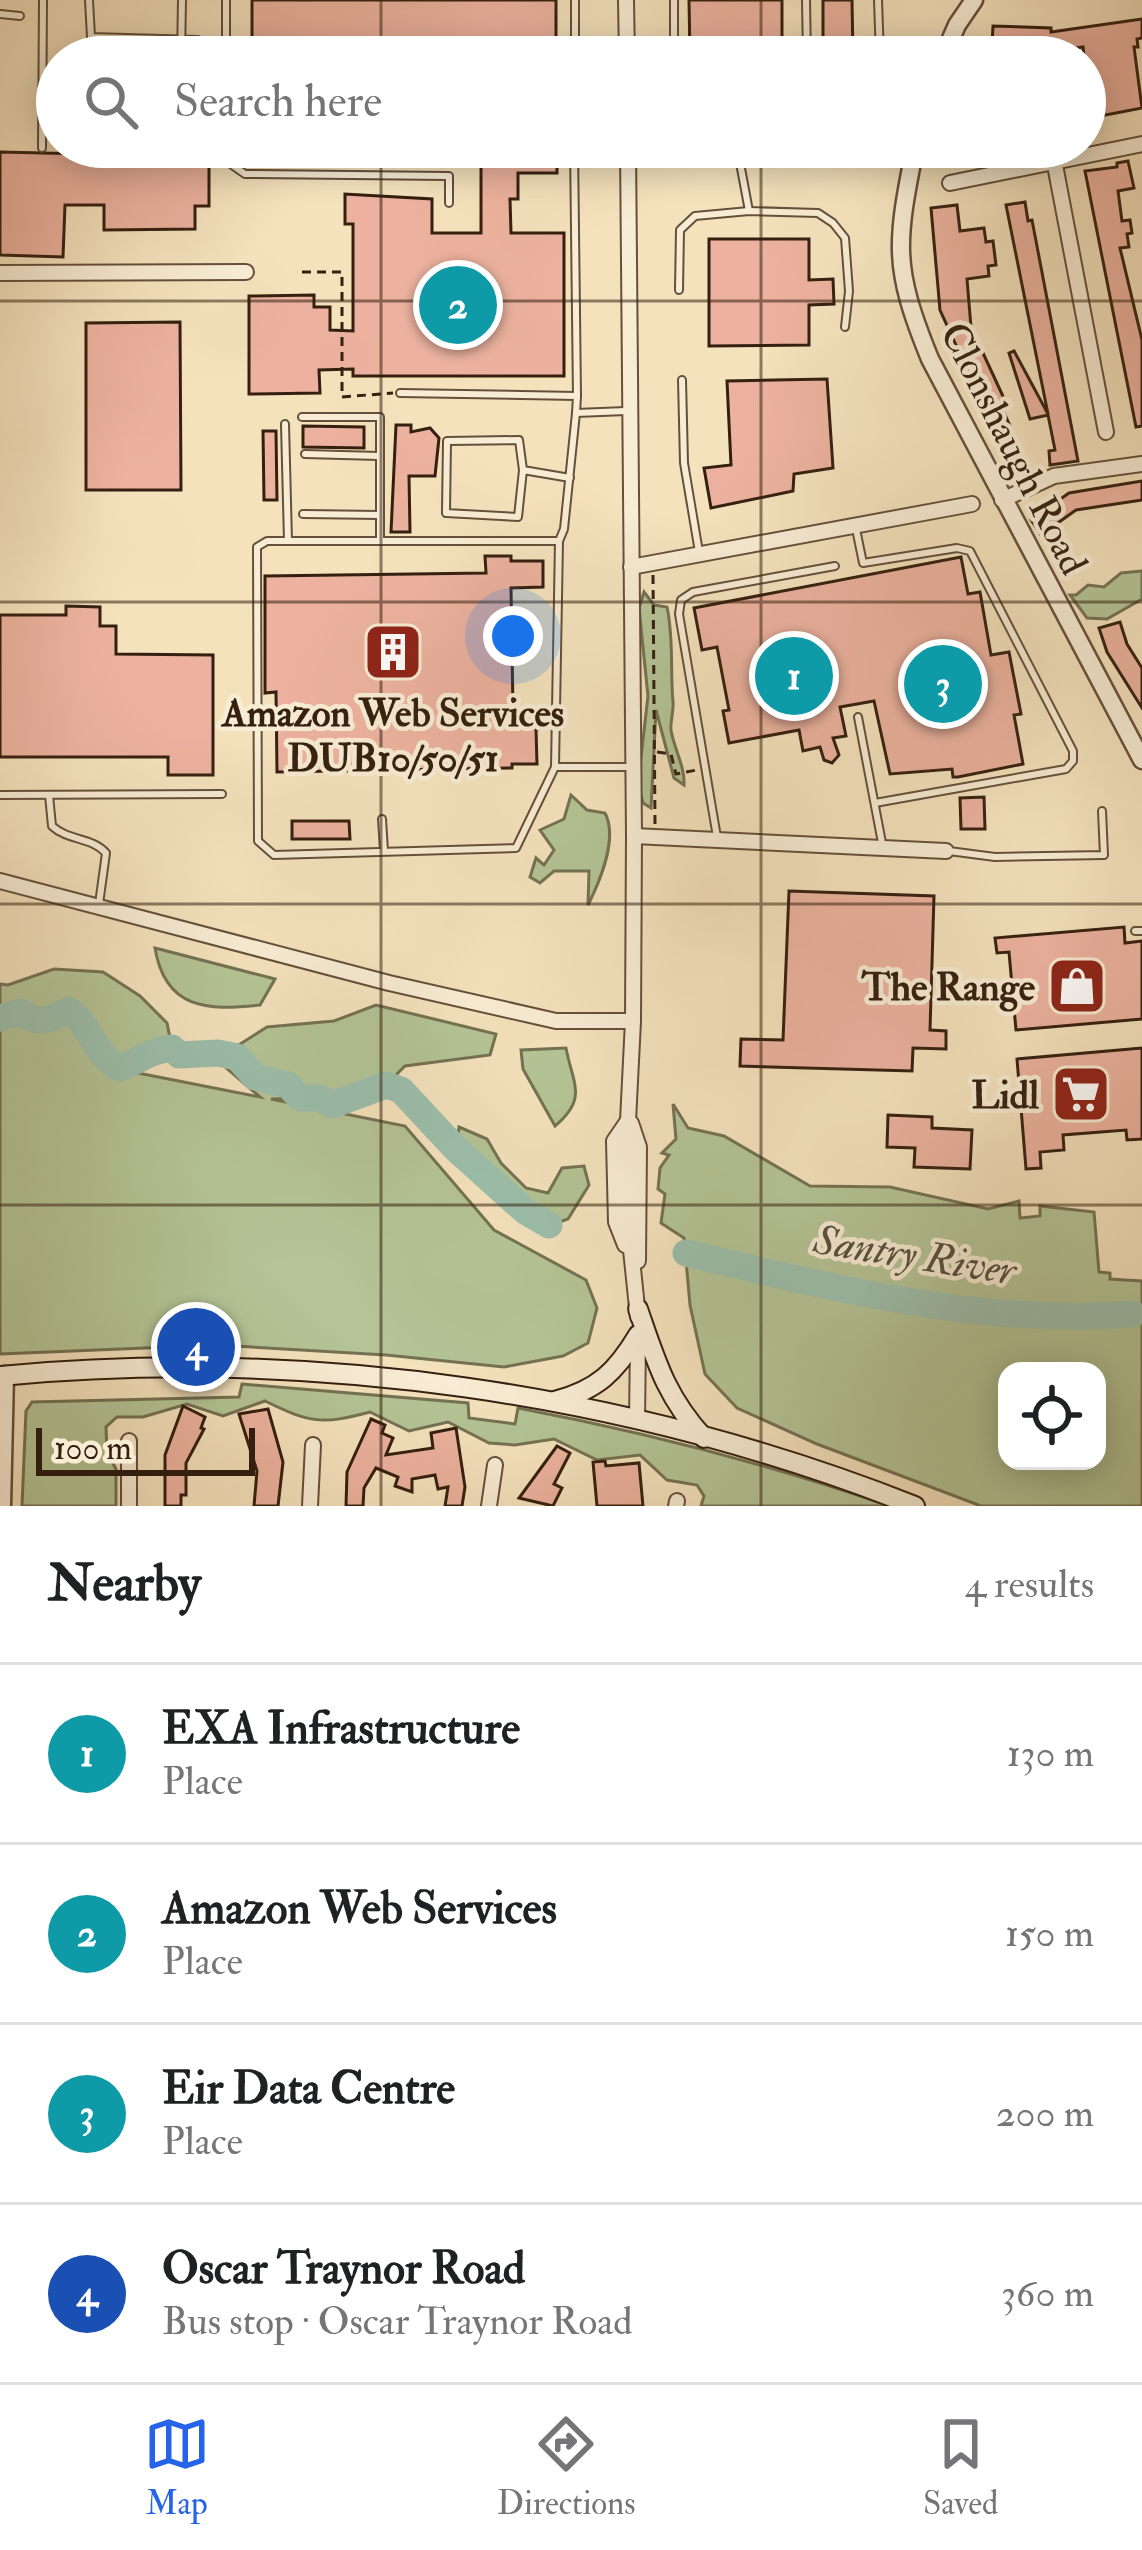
<!DOCTYPE html>
<html lang="en">
<head>
<meta charset="utf-8">
<style>
	body { margin:0; font-family:"IM FELL Double Pica",serif; background:#f2f2f2; color:#202124 }
	.controls { position:absolute; right:36px; bottom:36px; display:grid; overflow:hidden; border-radius:24px; box-shadow:0 6px 30px #0003 }
	.controls button { width:108px; height:108px; display:grid; place-items:center; padding:0; border:0; border-bottom:3px solid #e0e0e0; background:#fff; color:#202124; font:60px sans-serif }
	.scale { position:absolute; left:36px; bottom:30px; width:219px; box-sizing:border-box; padding-left:12px; border:6px solid #352010; border-top:0; font-size:33px; line-height:42px; white-space:nowrap; color:#352010; -webkit-text-stroke:9px #f8ecd4; paint-order:stroke }
	.you { position:absolute; left:513px; top:636px; width:42px; height:42px; margin:-30px; border:9px solid #fff; border-radius:50%; background:#1a73e8; box-shadow:0 0 0 18px #1a73e833 }
	.badge { display:grid; place-items:center; width:78px; height:78px; border-radius:50%; background:#2563eb; color:#fff; font-size:39px; font-weight:700 }
	.pin { position:absolute; translate:-50% -50%; border:6px solid #fff; box-shadow:0 3px 12px #0006 }
	.list { margin:0; padding:0; list-style:none }
	h2 { display:flex; justify-content:space-between; align-items:center; height:156px; margin:0; padding:0 48px; font-size:51px }
	h2 small { font-size:39px; font-weight:400; color:#757577 }
	.list li { display:grid; grid-template-columns:78px 1fr auto; gap:36px; align-items:center; box-sizing:border-box; height:180px; padding:0 48px; border-top:3px solid #e0e0e0 }
	.list b { display:block; font-size:45px; white-space:nowrap }
	.list p { margin:0; font-size:39px; white-space:nowrap; color:#757577 }
	.list em { font-size:39px; font-style:normal; color:#757577 }
	.icon { flex:none; width:66px; height:66px; fill:none; stroke:currentColor; stroke-width:2; stroke-linecap:round; stroke-linejoin:round }
	.map { position:relative; flex:none; width:1142px; height:1506px; overflow:hidden }
	.search { position:absolute; background:#fff; box-shadow:0 6px 30px #0003; left:36px; right:36px; top:36px; height:132px; display:flex; align-items:center; gap:30px; box-sizing:border-box; padding:0 42px; border-radius:66px; color:#757577; font-size:45px }
	.sheet { height:876px; background:#fff }
	nav { display:flex; justify-content:space-around; align-items:center; box-sizing:border-box; height:168px; border-top:3px solid #e0e0e0; background:#fff; font-size:33px; color:#757577 }
	nav a { display:grid; justify-items:center; gap:6px }
	nav .on { color:#2563eb }
	.map>svg:first-child { display:block }
	.green { fill:#b4c496; stroke:#747253; stroke-width:3; fill-rule:evenodd }
	.lines { fill:none; stroke-linecap:round; stroke-linejoin:round }
	.river { stroke:#9cbfac; stroke-width:27 }
	.building { fill:#ecb29f; stroke:#352010; stroke-width:3 }
	.service-casing { stroke:#65503b; stroke-width:10 }
	.minor-casing { stroke:#65503b; stroke-width:18 }
	.tertiary-casing { stroke:#65503b; stroke-width:21 }
	.secondary-casing { stroke:#352010; stroke-width:22 }
	.path { stroke:#352010; stroke-width:3; stroke-dasharray:9 6; stroke-linecap:butt }
	.service { stroke:#f8ecd4; stroke-width:6 }
	.minor { stroke:#f8ecd4; stroke-width:14 }
	.tertiary { stroke:#f8ecd4; stroke-width:16 }
	.secondary { stroke:#f8ecd4; stroke-width:18 }
	.grid { fill:none; stroke:#352010; stroke-width:3; stroke-opacity:0.55 }
	.labels { text-anchor:middle; stroke-width:9; stroke-linejoin:round; paint-order:stroke }
	.street-label { font-size:39px; fill:#352010; stroke:#f8ecd4 }
	.poi-label { font-size:39px; font-weight:bold; fill:#352010; stroke:#f8ecd4; text-anchor:end }
	.water-label { font-size:42px; font-style:italic; fill:#54503f; stroke:#f8ecd4 }
</style>
</head>
<body>
<div class="map">
<svg width="1142" height="1506" viewBox="0 0 1142 1506">
	<rect width="100%" height="100%" fill="#f4e2bd"/>
	<filter id="stains"><feTurbulence type="fractalNoise" baseFrequency=".00167" numOctaves="4"/><feColorMatrix values="0 0 0 0 .2 0 0 0 0 .09 0 0 0 0 .02 0 0 0 .5 -.17"/></filter>
	<radialGradient id="worn" r=".72"><stop offset=".6" stop-color="#630" stop-opacity="0"/><stop offset="1" stop-color="#630" stop-opacity=".3"/></radialGradient>
	<g class="green">
		<polygon points="1142,571 1142,599 1107,619 1087,618 1070,595 1076,595 1088,585 1104,587 1121,573"/>
		<path d="M644,592L654,605L667,607C674,639 670,670 673,702C674,711 670,721 671,730C674,749 685,766 684,785L674,778L656,710L651,808L643,803L638,784L648,696L639,608Z"/>
		<path d="M571,795L587,810L605,813C618,838 600,881 588,905L589,871H554L540,883L530,877L536,858L544,865L554,850L540,830L564,819Z"/>
		<path d="M155,948L275,979L260,1005C207,1011 165,1009 155,948Z"/>
		<path d="M54,969L103,972L140,996L167,1023L172,1048C153,1065 134,1064 110,1061L123,1070L260,1097L224,1066L237,1046L267,1027L334,1021L376,1005L496,1034L490,1055L405,1066L386,1085L332,1105L320,1098L271,1099L405,1126L494,1230L586,1280L597,1308L588,1343L563,1356L504,1367L386,1355L218,1345L0,1354V984L8,985Z"/>
		<path d="M566,1048C573,1085 588,1098 555,1126L523,1069L521,1050Z"/>
		<path d="M673,1104L688,1128L724,1136L810,1186L890,1187L988,1209L1019,1201L1020,1218L1040,1216V1206L1094,1212L1099,1272L1110,1273V1279L1142,1281V1506H981L817,1444L737,1408L705,1374L690,1305L684,1238L661,1223L665,1194L658,1189L660,1168L669,1155L662,1153L676,1139ZM1007,1371H1097V1461H1007Z"/>
		<polygon points="459,1127 487,1139 501,1163 526,1188 548,1193 562,1168 584,1166 589,1185 568,1219 546,1227 510,1211 497,1184 456,1149"/>
		<path d="M242,1384L468,1403L469,1418L515,1424L518,1408C645,1432 768,1464 890,1506H701L704,1496L697,1485L667,1480L640,1455L597,1460L554,1439L515,1445L489,1443L448,1422L409,1431L370,1412C322,1425 310,1423 265,1401L223,1416L187,1404L143,1417H117L106,1427L107,1452L116,1469V1506H22L26,1411L32,1402L239,1397Z"/>
	</g>
	<g class="lines">
		<g class="river">
			<path d="M0,1018L20,1012C39,1025 49,1021 68,1010C90,1025 95,1054 118,1068C139,1062 147,1051 172,1048L179,1055L218,1053L237,1057L255,1077L288,1085L300,1098H320L332,1105L386,1085L401,1090L456,1149L525,1211L549,1225"/>
			<path d="M686,1253C832,1288 982,1326 1133,1314"/>
		</g>
	</g>
	<g class="building">
		<rect x="252" y="0" width="304" height="57"/>
		<polygon points="689,0 782,0 782,57 690,57"/>
		<polygon points="823,0 852,0 853,57 823,57"/>
		<polygon points="1142,19 1142,38 1137,39 1138,47 1134,47 1142,108 1085,119 1085,100 1100,97 1095,73 1086,74 1083,47 1039,53 1039,47 992,46 993,26 1051,28 1051,32"/>
		<polygon points="86,147 209,147 209,206 195,206 195,229 104,230 104,205 65,205 63,257 0,255 0,152 86,154"/>
		<polygon points="253,147 557,147 557,173 518,173 518,199 510,199 511,233 564,233 564,376 353,376 353,369 319,370 320,393 249,394 249,296 314,295 314,307 330,307 330,330 353,331 353,224 345,224 345,194 432,199 432,233 481,233 481,163 253,165"/>
		<polygon points="1128,161 1134,188 1118,191 1122,221 1130,220 1132,233 1127,234 1129,247 1120,248 1142,340 1142,426 1136,427 1085,171 1117,167 1117,163"/>
		<polygon points="1025,202 1028,221 1032,220 1078,461 1050,465 1049,451 1055,450 1048,415 1030,419 1009,353 1014,351 1048,414 1006,205"/>
		<polygon points="957,205 960,231 984,228 986,242 993,241 996,265 988,266 989,276 967,279 971,327 1007,405 1002,408 1010,426 1000,430 996,423 992,424 940,310 931,208"/>
		<polygon points="709,239 809,239 809,280 833,279 834,304 809,305 809,345 709,346"/>
		<polygon points="180,322 181,490 86,490 86,323"/>
		<polygon points="827,379 833,468 794,474 793,491 711,508 704,468 731,465 727,381"/>
		<polygon points="396,425 411,425 411,432 430,428 439,438 435,476 409,476 410,532 391,532"/>
		<polygon points="303,426 364,427 364,448 303,447"/>
		<polygon points="263,431 276,431 277,500 264,500"/>
		<polygon points="1142,481 1142,500 1076,510 1041,535 1031,520 1069,493"/>
		<polygon points="485,556 511,556 511,561 543,561 543,587 511,588 513,710 542,709 543,729 536,729 537,764 512,764 512,768 277,772 276,692 265,693 265,576 486,573"/>
		<polygon points="961,557 968,594 980,592 991,655 1009,652 1021,714 1014,715 1023,764 958,777 953,777 952,769 890,774 874,701 840,707 846,736 833,738 839,755 832,763 824,760 820,747 803,751 799,730 729,743 723,711 729,710 717,647 702,650 694,608"/>
		<polygon points="66,606 100,607 100,626 116,626 116,654 213,655 213,775 168,775 168,757 0,757 0,615 66,615"/>
		<polygon points="1120,622 1127,644 1142,668 1142,708 1107,652 1099,628"/>
		<polygon points="984,797 985,829 961,829 960,798"/>
		<polygon points="292,821 349,821 350,839 292,839"/>
		<polygon points="789,891 934,896 930,1030 946,1031 946,1049 913,1048 912,1071 740,1066 741,1039 783,1040"/>
		<polygon points="1124,927 1125,943 1142,941 1142,1019 1016,1030 1009,952 997,953 995,938"/>
		<polygon points="1142,1048 1142,1139 1127,1140 1126,1130 1063,1135 1064,1150 1040,1152 1041,1168 1026,1169 1017,1059"/>
		<polygon points="888,1115 932,1117 932,1128 972,1130 970,1169 914,1167 915,1148 887,1147"/>
		<polygon points="183,1406 205,1417 201,1428 204,1429 186,1463 186,1495 181,1495 181,1506 165,1506 165,1455"/>
		<polygon points="268,1409 283,1462 278,1506 254,1506 257,1471 239,1414"/>
		<polygon points="371,1419 385,1425 382,1433 393,1438 386,1455 433,1448 431,1433 456,1428 465,1487 462,1506 445,1506 448,1487 438,1489 435,1475 412,1479 412,1492 395,1486 398,1477 376,1468 364,1488 363,1506 346,1506 347,1472"/>
		<polygon points="557,1446 570,1453 554,1484 562,1488 553,1506 519,1498"/>
		<polygon points="605,1461 606,1466 639,1463 643,1506 597,1506 593,1462"/>
	</g>
	<g class="lines">
		<defs>
			<g id="service">
				<polyline points="89,0 91,37 198,40 198,57"/>
				<polyline points="226,0 226,57"/>
				<polyline points="674,0 674,57"/>
				<polyline points="806,0 807,57"/>
				<polyline points="878,0 880,57"/>
				<polyline points="0,14 20,16"/>
				<polyline points="181,57 182,0"/>
				<polyline points="575,57 575,0"/>
				<polyline points="225,147 232,165 245,174 449,176 449,203"/>
				<polyline points="574,147 577,396"/>
				<polyline points="737,147 749,211"/>
				<polyline points="42,148 43,0"/>
				<polyline points="631,162 774,159"/>
				<polyline points="679,290 680,230 695,216 749,211 818,213 833,223 845,238 849,291 845,327"/>
				<polyline points="682,380 684,463 699,552"/>
				<polyline points="400,393 577,396 576,413 626,411"/>
				<polyline points="302,417 380,417 380,541"/>
				<polyline points="285,424 288,541"/>
				<polyline points="305,454 379,456"/>
				<polyline points="523,470 518,517 446,513 447,441 519,440 523,470 570,478"/>
				<polyline points="303,514 380,515"/>
				<polyline points="856,529 863,563 957,548 970,551 1073,751 1073,761 1066,769 875,803"/>
				<polyline points="559,541 267,541 257,547 258,841 274,855 516,848 555,767 559,541 564,529 576,413"/>
				<polyline points="858,717 883,848"/>
				<polyline points="555,767 633,767"/>
				<polyline points="0,795 222,794"/>
				<path d="M49,795L52,826C68,841 92,837 106,853L99,904"/>
				<polyline points="382,819 384,851"/>
				<polyline points="717,837 679,614 681,600 693,592 835,566"/>
				<polyline points="949,851 995,857 1104,855 1102,811"/>
				<polyline points="1135,931 1142,931"/>
			</g>
			<g id="minor">
				<polyline points="626,0 627,57"/>
				<polyline points="628,147 634,836 633,1021 627,1141 628,1221 638,1317"/>
				<polyline points="1054,160 1106,432"/>
				<polyline points="950,183 1142,144"/>
				<polyline points="0,273 246,272"/>
				<polyline points="1002,500 1054,476 1142,464"/>
				<polyline points="631,567 972,504"/>
				<polyline points="634,836 946,851"/>
				<polyline points="0,881 389,983 556,1021 633,1021"/>
				<polyline points="631,1123 639,1147 638,1261"/>
				<polyline points="625,1245 616,1222 614,1141 627,1122"/>
				<polyline points="637,1421 638,1339"/>
				<polyline points="129,1441 129,1506"/>
				<polyline points="310,1506 313,1445"/>
				<polyline points="489,1506 495,1465"/>
				<polyline points="676,1506 677,1501"/>
			</g>
			<g id="tertiary">
				<polyline points="943,57 957,25 974,0"/>
				<path d="M915,147C896,244 892,266 930,359L1142,760"/>
				<polyline points="2,1506 5,1375"/>
			</g>
			<g id="secondary">
				<path d="M638,1309C656,1361 666,1397 704,1438"/>
				<path d="M0,1376C308,1347 627,1392 915,1506"/>
				<path d="M555,1401C597,1390 616,1372 638,1335"/>
			</g>
		</defs>
		<use href="#service" class="service-casing"/>
		<use href="#minor" class="minor-casing"/>
		<use href="#tertiary" class="tertiary-casing"/>
		<use href="#secondary" class="secondary-casing"/>
		<g class="path">
			<polyline points="302,272 342,272 342,397 393,393"/>
			<polyline points="653,575 655,824"/>
			<polyline points="657,752 671,754 676,774 697,770"/>
		</g>
		<use href="#service" class="service"/>
		<use href="#minor" class="minor"/>
		<use href="#tertiary" class="tertiary"/>
		<use href="#secondary" class="secondary"/>
	</g>
	<path class="grid" d="M381,0V57M761,0V57M381,147V1506M761,147V1506M0,301H1142M0,602H1142M0,904H1142M0,1205H1142"/>
	<defs>
		<symbol id="building-square" viewBox="-11 -11 22 22"><rect x="-9" y="-9" width="18" height="18" rx="4" fill="#8f2418" stroke="#f8ecd4"/><path d="M-4-6H4V6H1V3H-1V6H-4ZM-2.5-4.3h1.7v1.8h-1.7ZM.8-4.3h1.7v1.8H.8ZM-2.5-1h1.7V.8h-1.7ZM.8-1h1.7V.8H.8Z" fill="#fff"/></symbol>
		<symbol id="shop-square" viewBox="-11 -11 22 22"><rect x="-9" y="-9" width="18" height="18" rx="4" fill="#8f2418" stroke="#f8ecd4"/><path d="M-5-2.5h2.3a2.7 3.5 0 0 1 5.4 0H5L5.5 6h-11ZM-1.5-2.5h3a1.5 2.3 0 0 0-3 0Z" fill="#fff"/></symbol>
		<symbol id="supermarket-square" viewBox="-11 -11 22 22"><rect x="-9" y="-9" width="18" height="18" rx="4" fill="#8f2418" stroke="#f8ecd4"/><path d="M-6-5.5h2.5l.6 2H6L4.5 2H-2.5L-4.4-4H-6ZM-1.5 3.2a1.3 1.3 0 1 0 .1 0ZM3 3.2a1.3 1.3 0 1 0 .1 0Z" fill="#fff"/></symbol>
	</defs>
	<g fill-rule="evenodd">
		<use href="#building-square" x="360" y="619" width="66" height="66"/>
		<use href="#shop-square" x="1044" y="953" width="66" height="66"/>
		<use href="#supermarket-square" x="1048" y="1061" width="66" height="66"/>
	</g>
	<g class="labels">
		<g class="street-label">
			<text transform="translate(1015 448) rotate(63)" y="14">Clonshaugh Road</text>
		</g>
		<g class="poi-label">
			<text x="393" y="726" text-anchor="middle">Amazon Web Services<tspan x="393" dy="45">DUB10/50/51</tspan></text>
			<text x="1035" y="1000">The Range</text>
			<text x="1039" y="1108">Lidl</text>
		</g>
		<g class="water-label">
			<text transform="translate(915 1254) rotate(9)" y="15">Santry River</text>
		</g>
	</g>
	<rect width="100%" height="100%" filter="url(#stains)"/>
	<rect width="100%" height="100%" fill="url(#worn)"/>
</svg>
<div class="controls">
<button><svg class="icon" aria-label="locate" viewBox="0 0 24 24"><circle cx="12" cy="12" r="6"/><path d="M12 2v4M12 18v4M2 12h4M18 12h4"/></svg></button>
</div>
<div class="scale">100 m</div>
<div class="you"></div>
<div class="pin badge" style="left:794px;top:676px;background:#0f9aa8">1</div>
<div class="pin badge" style="left:458px;top:305px;background:#0f9aa8">2</div>
<div class="pin badge" style="left:943px;top:684px;background:#0f9aa8">3</div>
<div class="pin badge" style="left:196px;top:1347px;background:#1a4fb4">4</div>
<div class="search"><svg class="icon" aria-label="search" viewBox="0 0 24 24"><circle cx="10" cy="10" r="6"/><path d="M15 15l6 6"/></svg>Search here</div>
</div>
<section class="sheet">
<h2>Nearby<small>4 results</small></h2>
<ul class="list">
<li><span class="badge" style="background:#0f9aa8">1</span><div><b>EXA Infrastructure</b><p>Place</p></div><em>130 m</em></li>
<li><span class="badge" style="background:#0f9aa8">2</span><div><b>Amazon Web Services</b><p>Place</p></div><em>150 m</em></li>
<li><span class="badge" style="background:#0f9aa8">3</span><div><b>Eir Data Centre</b><p>Place</p></div><em>200 m</em></li>
<li><span class="badge" style="background:#1a4fb4">4</span><div><b>Oscar Traynor Road</b><p>Bus stop · Oscar Traynor Road</p></div><em>360 m</em></li>
</ul>
</section>
<nav>
<a class="on"><svg class="icon" aria-label="map" viewBox="0 0 24 24"><path d="M3 6l6-2 6 2 6-2v14l-6 2-6-2-6 2zM9 4v14M15 6v14"/></svg>Map</a>
<a><svg class="icon" aria-label="directions" viewBox="0 0 24 24"><path d="M12 3l9 9-9 9-9-9zM9 14v-3h6M13 9l2 2-2 2"/></svg>Directions</a>
<a><svg class="icon" aria-label="saved" viewBox="0 0 24 24"><path d="M7 4h10v16l-5-4-5 4z"/></svg>Saved</a>
</nav>
</body>
</html>
